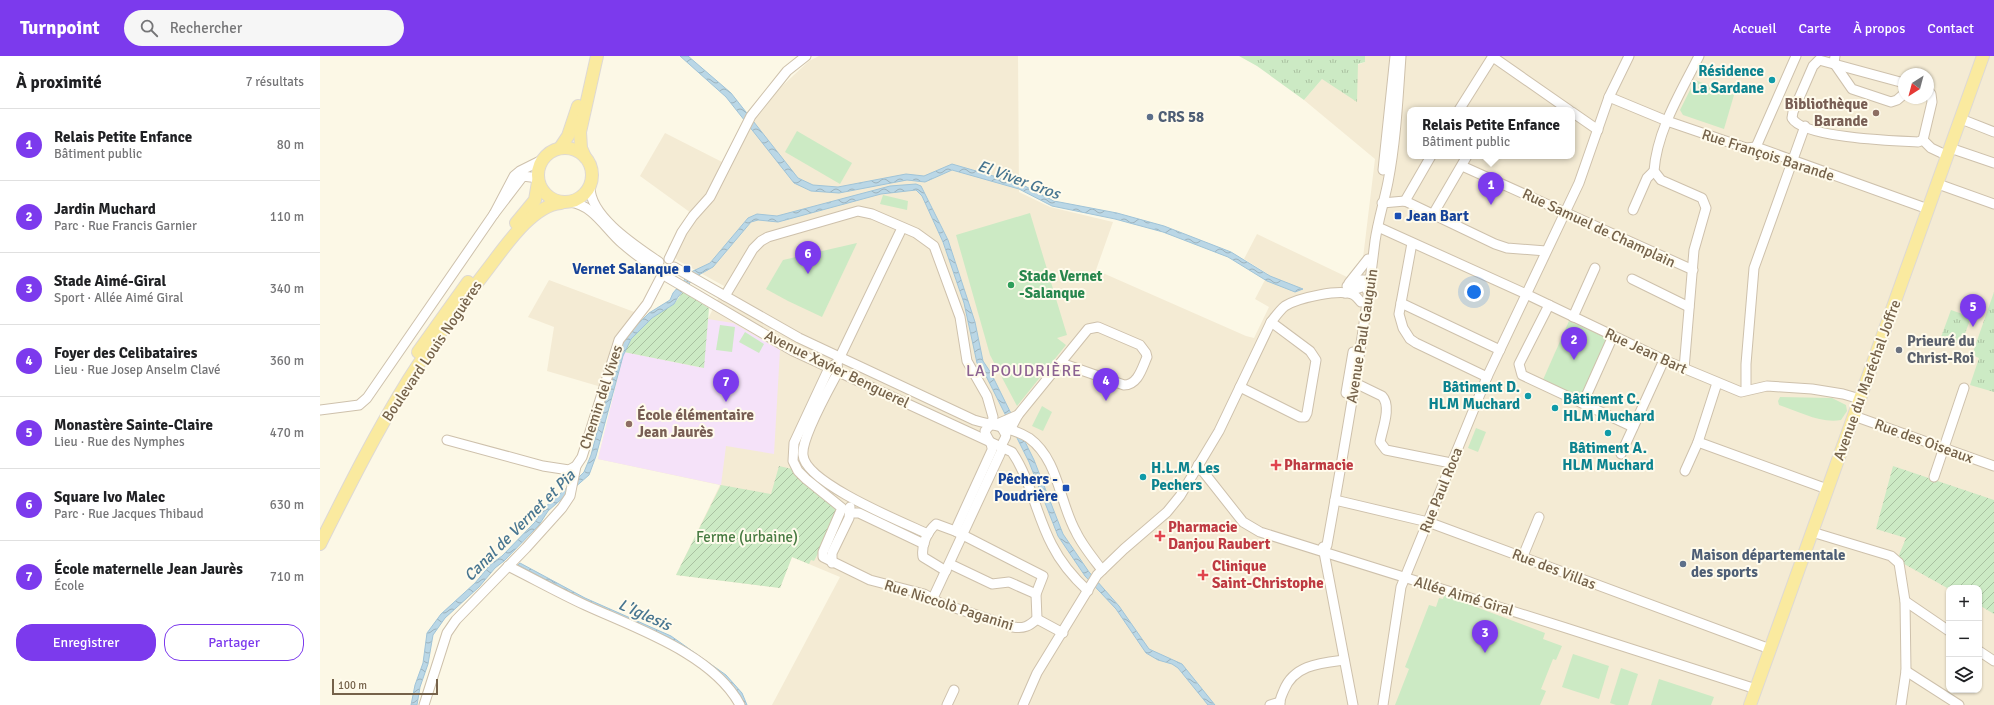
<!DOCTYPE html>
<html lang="fr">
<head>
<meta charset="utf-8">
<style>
	body { margin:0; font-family:Signika,sans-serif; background:#f6f6f6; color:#202124 }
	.controls { position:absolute; right:12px; bottom:12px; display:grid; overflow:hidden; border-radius:8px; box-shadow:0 1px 3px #0004 }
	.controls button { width:36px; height:36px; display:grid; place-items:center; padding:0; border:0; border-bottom:1px solid #e0e0e0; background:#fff; color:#202124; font:20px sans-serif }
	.compass { position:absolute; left:1578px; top:12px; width:36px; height:36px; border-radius:50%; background:#fff; box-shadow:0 1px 3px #0004; rotate:216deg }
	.scale { position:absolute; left:12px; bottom:10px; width:106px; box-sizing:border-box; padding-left:4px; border:2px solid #75624a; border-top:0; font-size:11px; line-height:14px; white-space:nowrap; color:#75624a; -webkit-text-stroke:3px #fffbec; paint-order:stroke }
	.you { position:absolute; left:1154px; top:236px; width:14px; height:14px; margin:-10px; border:3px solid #fff; border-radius:50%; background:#1a73e8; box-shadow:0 0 0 6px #1a73e833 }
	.badge { display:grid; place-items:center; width:26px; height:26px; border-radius:50%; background:#7c3aed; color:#fff; font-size:13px; font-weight:700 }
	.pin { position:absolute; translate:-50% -33px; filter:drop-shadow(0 1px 2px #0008) }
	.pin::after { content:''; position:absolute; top:21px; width:14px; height:12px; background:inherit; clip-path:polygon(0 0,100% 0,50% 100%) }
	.popup { position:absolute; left:1087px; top:51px; width:168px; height:52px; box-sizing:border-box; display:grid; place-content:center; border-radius:8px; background:#fff; filter:drop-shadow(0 1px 3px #0005); font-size:13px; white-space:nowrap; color:#757577 }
	.popup b { font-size:15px; color:#202124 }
	.popup::after { content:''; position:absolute; left:50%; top:100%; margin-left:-8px; border:8px solid transparent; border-top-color:#fff }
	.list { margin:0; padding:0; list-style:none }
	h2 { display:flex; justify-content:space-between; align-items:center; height:52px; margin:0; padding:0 16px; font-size:17px }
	h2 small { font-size:13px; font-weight:400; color:#757577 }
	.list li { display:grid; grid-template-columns:26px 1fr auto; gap:12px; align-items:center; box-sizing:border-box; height:72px; padding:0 16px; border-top:1px solid #e0e0e0 }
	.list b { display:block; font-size:15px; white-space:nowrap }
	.list p { margin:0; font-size:13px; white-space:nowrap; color:#757577 }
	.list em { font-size:13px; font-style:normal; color:#757577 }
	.actions { display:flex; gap:8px; padding:12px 16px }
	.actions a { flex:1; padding:9px 0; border:1px solid #7c3aed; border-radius:16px; text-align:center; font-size:14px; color:#7c3aed }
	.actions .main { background:#7c3aed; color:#fff }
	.icon { flex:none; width:22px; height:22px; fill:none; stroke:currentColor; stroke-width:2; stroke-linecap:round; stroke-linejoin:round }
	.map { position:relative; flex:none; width:1674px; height:649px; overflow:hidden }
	header { display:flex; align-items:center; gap:24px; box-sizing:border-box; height:56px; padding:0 20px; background:#7c3aed; color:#fff }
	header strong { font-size:19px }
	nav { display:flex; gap:22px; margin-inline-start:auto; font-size:14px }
	.search { width:280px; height:36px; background:#f6f6f6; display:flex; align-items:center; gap:10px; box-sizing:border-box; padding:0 14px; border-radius:22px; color:#757577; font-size:15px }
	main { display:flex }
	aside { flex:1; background:#fff }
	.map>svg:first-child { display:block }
	.residential { fill:#f4ebd4; fill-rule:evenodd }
	.education { fill:#f5e2f9 }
	.grass { fill:url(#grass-tufts) }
	.park { fill:#cceac4 }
	.garden { fill:url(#garden-furrows) }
	.water { fill:url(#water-waves); stroke:#a0c4d8 }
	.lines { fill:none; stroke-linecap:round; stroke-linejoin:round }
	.minor-casing { stroke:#cec1ac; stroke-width:11 }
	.major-casing { stroke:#ded9d4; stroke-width:14 }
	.minor { stroke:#fff; stroke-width:9 }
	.major { stroke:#faea9f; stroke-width:12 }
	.culture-dot { fill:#0f9aa8; stroke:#fffbec; stroke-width:1.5 }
	.education-dot { fill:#8d6e63; stroke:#fffbec; stroke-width:1.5 }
	.service-dot { fill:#5c6f8a; stroke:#fffbec; stroke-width:1.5 }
	.transit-dot { fill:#1a4fb4; stroke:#fffbec; stroke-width:1.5 }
	.leisure-dot { fill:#2e9e5b; stroke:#fffbec; stroke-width:1.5 }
	.worship-dot { fill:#6b7280; stroke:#fffbec; stroke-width:1.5 }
	.health-dot { fill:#e0444e; stroke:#fffbec; stroke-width:1.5 }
	.labels { text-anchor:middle; stroke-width:4; stroke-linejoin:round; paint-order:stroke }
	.culture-label { font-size:15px; font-weight:bold; fill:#0d838f; stroke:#fffbec; text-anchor:end }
	.education-label { font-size:15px; font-weight:bold; fill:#785e54; stroke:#fffbec; text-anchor:end }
	.service-label { font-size:15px; font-weight:bold; fill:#4e5e75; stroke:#fffbec; text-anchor:start }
	.street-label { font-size:15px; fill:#75624a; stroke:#fffbec }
	.transit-label { font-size:15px; font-weight:bold; fill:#164399; stroke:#fffbec; text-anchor:end }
	.leisure-label { font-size:15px; font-weight:bold; fill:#27864d; stroke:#fffbec; text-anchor:start }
	.worship-label { font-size:15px; font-weight:bold; fill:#5b616d; stroke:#fffbec; text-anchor:start }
	.health-label { font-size:15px; font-weight:bold; fill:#be3a42; stroke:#fffbec; text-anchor:start }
	.park-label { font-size:15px; fill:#487b42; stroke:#fffbec }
	.water-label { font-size:16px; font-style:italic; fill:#477590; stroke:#fffbec }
	.neighbourhood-label { font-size:16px; letter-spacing:1px; fill:#8c6292; stroke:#fffbec }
</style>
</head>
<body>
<header>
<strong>Turnpoint</strong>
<div class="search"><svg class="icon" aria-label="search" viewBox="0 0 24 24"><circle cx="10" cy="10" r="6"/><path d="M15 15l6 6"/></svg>Rechercher</div>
<nav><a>Accueil</a><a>Carte</a><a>À propos</a><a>Contact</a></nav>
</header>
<main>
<aside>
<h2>À proximité<small>7 résultats</small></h2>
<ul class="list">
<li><span class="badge">1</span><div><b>Relais Petite Enfance</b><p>Bâtiment public</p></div><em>80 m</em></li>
<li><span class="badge">2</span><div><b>Jardin Muchard</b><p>Parc · Rue Francis Garnier</p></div><em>110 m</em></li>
<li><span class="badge">3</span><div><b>Stade Aimé-Giral</b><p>Sport · Allée Aimé Giral</p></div><em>340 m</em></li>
<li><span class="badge">4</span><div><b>Foyer des Celibataires</b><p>Lieu · Rue Josep Anselm Clavé</p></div><em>360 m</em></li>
<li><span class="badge">5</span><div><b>Monastère Sainte-Claire</b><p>Lieu · Rue des Nymphes</p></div><em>470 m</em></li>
<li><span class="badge">6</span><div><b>Square Ivo Malec</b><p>Parc · Rue Jacques Thibaud</p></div><em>630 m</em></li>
<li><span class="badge">7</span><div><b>École maternelle Jean Jaurès</b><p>École</p></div><em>710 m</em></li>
</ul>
<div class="actions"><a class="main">Enregistrer</a><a>Partager</a></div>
</aside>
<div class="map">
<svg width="1674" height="649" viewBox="0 0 1674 649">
	<defs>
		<pattern id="grass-tufts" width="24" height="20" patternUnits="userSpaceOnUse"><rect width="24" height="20" fill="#cceac4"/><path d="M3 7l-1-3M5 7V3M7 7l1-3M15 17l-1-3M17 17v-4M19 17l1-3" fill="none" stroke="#aac1a1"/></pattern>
		<pattern id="garden-furrows" width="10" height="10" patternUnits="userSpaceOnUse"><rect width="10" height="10" fill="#cceac4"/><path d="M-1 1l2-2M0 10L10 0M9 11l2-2" fill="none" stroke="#aac1a1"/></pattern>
		<pattern id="water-waves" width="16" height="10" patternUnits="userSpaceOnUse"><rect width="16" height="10" fill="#bad7e6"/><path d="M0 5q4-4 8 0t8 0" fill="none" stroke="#9cb2bc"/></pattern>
	</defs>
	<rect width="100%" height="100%" fill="#fcf8e6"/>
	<path class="residential" d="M499,0H698L699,136L730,151L793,166L776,214L926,280L934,282L949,251L935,243L948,218L924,203L937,178L1027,221L1043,202L1055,103L984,44L1002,23L1045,6V0H1674V649H452L520,521L472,501L460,532L356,519L400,429L278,403L295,335L227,315L234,271L208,261L229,224L317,257L295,280L290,293L383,312L388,263L404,230L357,204L348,191L371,157L320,120L345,77L410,110L435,64L460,32L489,5ZM1584,18H1608V42H1584ZM1090,54H1252V100H1090ZM1629,532H1659V634H1629Z"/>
	<polygon class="education" points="388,263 413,267 460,294 454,398 406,390 401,429 278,403 304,296 383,312"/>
	<g class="grass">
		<polygon points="919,0 1045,0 1045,6 1038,8 1037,46 1002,23 984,44 937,10"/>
		<polygon points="1674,236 1674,336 1650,329 1659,302 1652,299"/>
		<polygon points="1631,254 1651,261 1641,289 1621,281"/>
	</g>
	<g class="park">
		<polygon points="1375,24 1414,39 1404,73 1363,59 1360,54"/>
		<polygon points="477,75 532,107 520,128 465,96"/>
		<polygon points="563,139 588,145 587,154 560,148"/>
		<polygon points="710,157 747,279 737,282 746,289 697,350 670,299 636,179"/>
		<polygon points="537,187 502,261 468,245 446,233 463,204"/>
		<polygon points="1249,265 1287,282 1260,343 1222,326"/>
		<polygon points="400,269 415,271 412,296 396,294"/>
		<polygon points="425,276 444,288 439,297 419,286"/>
		<path d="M1460,341L1512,342L1526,349L1527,355L1521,364C1501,368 1478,355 1459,349L1458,345Z"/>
		<polygon points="722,350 732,356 723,375 712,370"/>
		<polygon points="1156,372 1166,376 1158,396 1148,392"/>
		<polygon points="1124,539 1225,577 1223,583 1242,590 1236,604 1233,603 1221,633 1226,635 1220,649 1075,649 1089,613 1085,611 1109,549 1116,551 1119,542 1123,543"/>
		<polygon points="1253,598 1289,610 1279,643 1242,631"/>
		<polygon points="1301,612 1318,618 1308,649 1296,649 1290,647"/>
		<polygon points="1339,623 1394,641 1391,649 1331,649"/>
	</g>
	<g class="garden">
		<polygon points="363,236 389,252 384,312 304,296 311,283 323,269 332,262 354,248"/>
		<polygon points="459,410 472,413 497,438 517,453 511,472 494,505 491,504 489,508 472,501 460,532 356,519 401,429 451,438"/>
		<polygon points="1573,410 1674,444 1674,558 1659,549 1659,532 1629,533 1577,504 1586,482 1556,473"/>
	</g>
	<g class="water">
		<polygon points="360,0 368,0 411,37 478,122 493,129 518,131 586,118 604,120 632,108 701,128 734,145 797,157 844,170 911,196 950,220 983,233 975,236 947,225 908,201 843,176 795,163 732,150 699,133 632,114 605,126 587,124 519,137 491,135 474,127 406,41"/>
		<polygon points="596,128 601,130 628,184 655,266 663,305 671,317 714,404 743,478 769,516 799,550 829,593 862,608 895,649 888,649 858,612 852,608 838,604 826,597 796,553 765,520 738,480 709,406 666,320 657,307 644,247 623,186 602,140 596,134 561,138 458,166 438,164 431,166 393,211 375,221 358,241 354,248 332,262 311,283 303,300 276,400 269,419 228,455 219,469 184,505 175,512 159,531 125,562 113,579 108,608 100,631 97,649 91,649 95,629 103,607 107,577 121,558 155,527 171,508 182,500 215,466 224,452 259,421 264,416 271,399 298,298 306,280 329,257 350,244 353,237 371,216 390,207 428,162 437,158 457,160 570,130"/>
		<polygon points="200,507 265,542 351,580 406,619 422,637 427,649 425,649 420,639 405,621 350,582 264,544 198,509"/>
	</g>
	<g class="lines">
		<defs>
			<g id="minor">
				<polyline points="1515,0 1514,7 1532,33 1571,46 1577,44 1584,38"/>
				<polyline points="1173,1 1249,54"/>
				<path d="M1584,27L1499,4L1493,10L1473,56L1472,62C1483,82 1576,85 1598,86L1603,84"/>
				<polyline points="1289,41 1347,65 1426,92 1436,91 1608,153"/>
				<polyline points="1139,54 1173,0"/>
				<polyline points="1252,56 1278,74"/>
				<polyline points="1641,63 1674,76"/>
				<polyline points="1603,84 1612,46 1611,38 1608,35"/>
				<polyline points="1603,84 1611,92 1628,100"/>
				<polyline points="1436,91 1476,0"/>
				<polyline points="1630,92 1674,107"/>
				<polyline points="1142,110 1373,214"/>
				<polyline points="1063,114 1075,0"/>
				<polyline points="218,122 203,120 174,158 194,120 200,115 222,104"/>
				<polyline points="1618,128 1674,148"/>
				<path d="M270,131C270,161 316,190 339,206"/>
				<polyline points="1085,145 1175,188 1187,192 1226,195"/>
				<polyline points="1085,145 1111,100"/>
				<path d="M250,146C274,149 286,174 303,188C313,197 325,205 336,213"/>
				<polyline points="1062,147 1085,145"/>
				<polyline points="1313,154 1327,122 1334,115"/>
				<polyline points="1112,160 1147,100"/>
				<polyline points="1058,171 1206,238 1344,304 1421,336 1447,330 1492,333 1523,338 1540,343"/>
				<path d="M582,172L517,307L518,316C509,333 481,382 483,399C485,427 582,466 608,478"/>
				<polyline points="1092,187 1079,258 1083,272 1090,283 1096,287 1167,321"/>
				<polyline points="349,203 362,176 373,160 390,141 431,60 467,15 486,0"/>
				<path d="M354,211L479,282L654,364C671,369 694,372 709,382C739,404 739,446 756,476C762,489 773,502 782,514"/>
				<path d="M347,221L473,295L692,396C711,424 716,459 732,489C740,505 754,522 768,535"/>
				<polyline points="1312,223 1369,251"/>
				<polyline points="1029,227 1048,203"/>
				<polyline points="1027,230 1037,224 1044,224 1047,234"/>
				<polyline points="1025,237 1047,229 1050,224"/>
				<polyline points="405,240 433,193 441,185 448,181 538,155 552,158 596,177 614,190 640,261 647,305 667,340 673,361 672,369"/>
				<polyline points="1081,247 1180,294"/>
				<polyline points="1229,249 1199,308 1202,319 1313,371"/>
				<polyline points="1253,261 1275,212"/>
				<path d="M517,307L509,312L474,387L473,405L478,415L486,423L522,452L503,496V501L550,524L604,538L620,547L693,571C704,573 709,570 717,563"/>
				<path d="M1364,313L1374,194L1386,152L1382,142L1341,124L1334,115C1337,74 1361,36 1379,0"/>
				<path d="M1031,325L1062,340C1072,350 1062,374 1060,386L1066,394L1131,407"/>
				<polyline points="920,331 980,361 985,361 987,357 996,304 990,295 951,266"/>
				<polyline points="1426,334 1426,308 1434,212 1485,70"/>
				<polyline points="1026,337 1033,296"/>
				<polyline points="1263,347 1293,280"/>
				<polyline points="0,354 39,349 47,342 174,158"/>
				<polyline points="1534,360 1674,410"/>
				<polyline points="675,369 698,359"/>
				<path d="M690,374L698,359L768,273L778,271L820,289L826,297L827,301C822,312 818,329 804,329L741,307"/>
				<polyline points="127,384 223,410 249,414 256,410 262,401 299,284 327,248 341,221"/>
				<polyline points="1378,386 1507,433"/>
				<polyline points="1301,398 1344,304"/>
				<polyline points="878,409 923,466 940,476 1243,571 1436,633"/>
				<polyline points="1365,415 1378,386 1397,327"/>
				<polyline points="1614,421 1644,332"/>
				<polyline points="1015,444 1108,466 1450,593"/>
				<polyline points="531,457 539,457 604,488"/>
				<path d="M635,475L672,394C673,386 666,383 665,375L671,368"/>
				<polyline points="1492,476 1571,500 1579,507 1585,545 1586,615 1581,649"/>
				<polyline points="1003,491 1033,649"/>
				<path d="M1004,496L1007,489C1025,388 1043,286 1055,185C1058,165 1064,146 1068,126C1076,85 1078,42 1081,0"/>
				<polyline points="1203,500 1219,461"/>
				<polyline points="512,507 512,497 529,462 530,451"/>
				<polyline points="630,508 672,528 689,526 716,538"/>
				<path d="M188,510C214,523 239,537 265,549C315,572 393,598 420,649"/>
				<path d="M626,515L603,501C601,489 607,476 616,468L635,475L723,520L716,538L717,563"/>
				<path d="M613,542L680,398C682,395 681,392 682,389C685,379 689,383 682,372"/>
				<polyline points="1585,545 1629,575"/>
				<polyline points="717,563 743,577"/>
				<polyline points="1659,595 1674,605"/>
				<polyline points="1586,615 1639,649"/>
				<polyline points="104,649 127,577 136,564 206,492 242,452 250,440 256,410"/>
				<polyline points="627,649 634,634"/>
				<path d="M703,649L717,617L777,519L804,493L847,456L860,440L899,375L951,266C955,261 960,254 965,250C978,242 1021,232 1034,239C1037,241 1039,244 1041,246"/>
				<polyline points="950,649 960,646"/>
				<path d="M960,649C959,644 962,639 964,634C974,609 1000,607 1024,604"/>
				<polyline points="1063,649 1081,531 1167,321 1259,127 1289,41 1309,0"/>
			</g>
			<g id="major">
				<circle cx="245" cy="119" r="27"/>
				<polyline points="240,92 248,80 258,50"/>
				<polyline points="265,101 261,92 260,76 277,0"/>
				<polyline points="196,167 215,144 218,126"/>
				<polyline points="98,296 148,226"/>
				<path d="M0,488C28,432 56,376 89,323C113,285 140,249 167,214C184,192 212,149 241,147"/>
				<polyline points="1430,649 1663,0"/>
			</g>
		</defs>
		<use href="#minor" class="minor-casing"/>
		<use href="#major" class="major-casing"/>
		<use href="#minor" class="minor"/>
		<use href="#major" class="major"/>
	</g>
	<g class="culture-dot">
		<circle cx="1452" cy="24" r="4"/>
		<circle cx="1208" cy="340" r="4"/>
		<circle cx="1235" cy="352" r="4"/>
		<circle cx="1288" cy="377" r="4"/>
		<circle cx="823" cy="421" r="4"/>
	</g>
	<g class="education-dot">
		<circle cx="1556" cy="57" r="4"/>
		<circle cx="309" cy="368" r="4"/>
	</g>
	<g class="service-dot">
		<circle cx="830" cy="61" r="4"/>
		<circle cx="1363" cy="508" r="4"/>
	</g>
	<g class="transit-dot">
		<rect x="1074" y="156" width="8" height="8" rx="2"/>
		<rect x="363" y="209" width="8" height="8" rx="2"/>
		<rect x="742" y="428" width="8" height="8" rx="2"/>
	</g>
	<circle class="leisure-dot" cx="691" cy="229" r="4"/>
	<circle class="worship-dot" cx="1579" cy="294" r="4"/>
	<g class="health-dot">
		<path d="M954 403h4v4h4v4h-4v4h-4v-4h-4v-4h4z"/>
		<path d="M838 474h4v4h4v4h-4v4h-4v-4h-4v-4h4z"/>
		<path d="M881 513h4v4h4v4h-4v4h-4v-4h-4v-4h4z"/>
	</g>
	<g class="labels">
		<g class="culture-label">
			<text x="1444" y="20">Résidence<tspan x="1444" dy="17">La Sardane</tspan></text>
			<text x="1200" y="336">Bâtiment D.<tspan x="1200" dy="17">HLM Muchard</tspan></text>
			<text x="1243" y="348" text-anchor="start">Bâtiment C.<tspan x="1243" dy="17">HLM Muchard</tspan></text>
			<text x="1288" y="397" text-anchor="middle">Bâtiment A.<tspan x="1288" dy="17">HLM Muchard</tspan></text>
			<text x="831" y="417" text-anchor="start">H.L.M. Les<tspan x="831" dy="17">Pechers</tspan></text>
		</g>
		<g class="education-label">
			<text x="1548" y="53">Bibliothèque<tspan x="1548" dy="17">Barande</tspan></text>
			<text x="317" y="364" text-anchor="start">École élémentaire<tspan x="317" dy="17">Jean Jaurès</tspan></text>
		</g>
		<g class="service-label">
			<text x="838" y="66">CRS 58</text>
			<text x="1371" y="504">Maison départementale<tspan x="1371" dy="17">des sports</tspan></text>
		</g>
		<g class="street-label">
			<text transform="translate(1448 99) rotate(18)" y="5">Rue François Barande</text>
			<text transform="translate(1279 172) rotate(25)" y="5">Rue Samuel de Champlain</text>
			<text transform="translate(1042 280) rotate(-81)" y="5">Avenue Paul Gauguin</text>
			<text transform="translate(112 295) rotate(-56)" y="5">Boulevard Louis Noguères</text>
			<text transform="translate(1326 295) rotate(25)" y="5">Rue Jean Bart</text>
			<text transform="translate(517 313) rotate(26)" y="5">Avenue Xavier Benguerel</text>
			<text transform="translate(1547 324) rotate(-70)" y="5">Avenue du Maréchal Joffre</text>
			<text transform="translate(281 341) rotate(-72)" y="5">Chemin del Vives</text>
			<text transform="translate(1604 385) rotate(20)" y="5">Rue des Oiseaux</text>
			<text transform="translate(1121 434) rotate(-68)" y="5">Rue Paul Roca</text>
			<text transform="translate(1234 513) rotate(21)" y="5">Rue des Villas</text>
			<text transform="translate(1144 540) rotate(17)" y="5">Allée Aimé Giral</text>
			<text transform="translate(629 549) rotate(18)" y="5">Rue Niccolò Paganini</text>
		</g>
		<g class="transit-label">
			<text x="1086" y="165" text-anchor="start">Jean Bart</text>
			<text x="359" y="218">Vernet Salanque</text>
			<text x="738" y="428">Pêchers -<tspan x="738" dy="17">Poudrière</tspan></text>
		</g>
		<g class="leisure-label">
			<text x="699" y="225">Stade Vernet<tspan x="699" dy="17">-Salanque</tspan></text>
		</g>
		<g class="worship-label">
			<text x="1587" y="290">Prieuré du<tspan x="1587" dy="17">Christ-Roi</tspan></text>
		</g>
		<g class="health-label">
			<text x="964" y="414">Pharmacie</text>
			<text x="848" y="476">Pharmacie<tspan x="848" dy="17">Danjou Raubert</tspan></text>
			<text x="892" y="515">Clinique<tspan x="892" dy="17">Saint-Christophe</tspan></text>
		</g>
		<g class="park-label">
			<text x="427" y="486">Ferme (urbaine)</text>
		</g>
		<g class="water-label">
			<text transform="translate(699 123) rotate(20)" y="6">El Viver Gros</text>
			<text transform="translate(199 469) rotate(-45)" y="6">Canal de Vernet et Pia</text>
			<text transform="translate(325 558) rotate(24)" y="6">L'Iglesis</text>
		</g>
		<g class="neighbourhood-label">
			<text x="704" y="320">LA POUDRIÈRE</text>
		</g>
	</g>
</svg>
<div class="controls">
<button>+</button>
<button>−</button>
<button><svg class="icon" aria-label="layers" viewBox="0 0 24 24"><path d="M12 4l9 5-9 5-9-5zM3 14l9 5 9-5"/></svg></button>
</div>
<svg class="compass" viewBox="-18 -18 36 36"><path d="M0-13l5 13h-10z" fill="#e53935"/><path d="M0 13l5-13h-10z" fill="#757577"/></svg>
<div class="scale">100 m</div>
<div class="you"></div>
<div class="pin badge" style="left:1171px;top:149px">1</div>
<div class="popup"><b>Relais Petite Enfance</b>Bâtiment public</div>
<div class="pin badge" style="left:1254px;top:304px">2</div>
<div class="pin badge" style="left:1165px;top:597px">3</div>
<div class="pin badge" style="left:786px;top:345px">4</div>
<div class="pin badge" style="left:1653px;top:271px">5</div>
<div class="pin badge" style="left:488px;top:218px">6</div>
<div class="pin badge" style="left:406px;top:346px">7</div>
</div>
</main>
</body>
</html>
